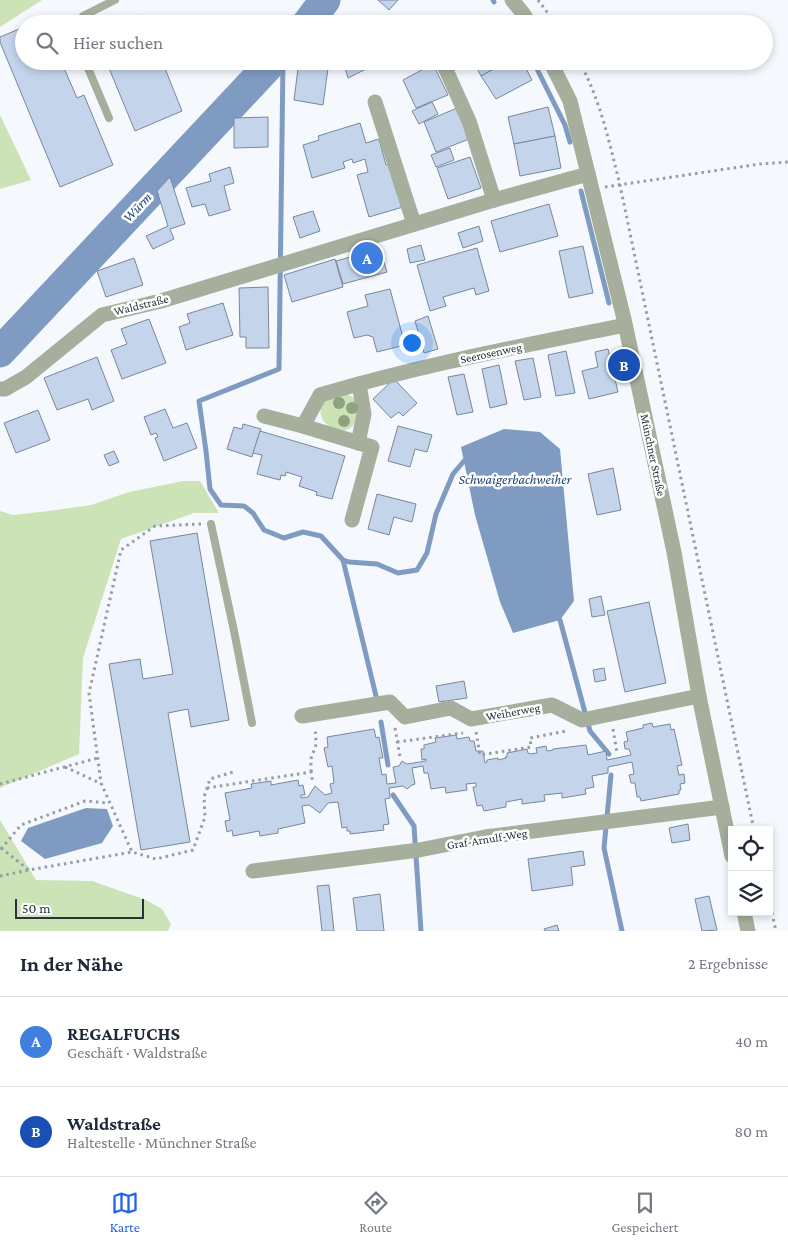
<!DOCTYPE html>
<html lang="de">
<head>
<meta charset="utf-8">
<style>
	body { margin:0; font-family:"Crimson Pro",serif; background:#f6f6f7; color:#1f2937 }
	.controls { position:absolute; right:15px; bottom:15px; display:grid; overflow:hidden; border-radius:0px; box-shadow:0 2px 8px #0003 }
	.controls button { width:45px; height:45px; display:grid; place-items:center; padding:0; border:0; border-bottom:1px solid #e0e1e3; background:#fff; color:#1f2937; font:25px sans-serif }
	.scale { position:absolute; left:15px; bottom:12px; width:129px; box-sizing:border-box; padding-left:5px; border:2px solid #2b313a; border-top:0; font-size:14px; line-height:18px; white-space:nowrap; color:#2b313a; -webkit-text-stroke:4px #fff; paint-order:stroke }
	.you { position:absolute; left:411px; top:342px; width:18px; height:18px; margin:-12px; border:4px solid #fff; border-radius:50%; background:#1a73e8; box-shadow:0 0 0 8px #1a73e833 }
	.badge { display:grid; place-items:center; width:32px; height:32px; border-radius:50%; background:#2563eb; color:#fff; font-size:16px; font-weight:700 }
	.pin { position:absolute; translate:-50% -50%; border:2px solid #fff; box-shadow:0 1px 5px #0006 }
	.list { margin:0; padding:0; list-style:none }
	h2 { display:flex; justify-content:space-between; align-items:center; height:65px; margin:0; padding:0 20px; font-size:21px }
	h2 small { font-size:16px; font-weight:400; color:#747a83 }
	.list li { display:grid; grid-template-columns:32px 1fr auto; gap:15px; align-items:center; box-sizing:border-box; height:90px; padding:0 20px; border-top:1px solid #e0e1e3 }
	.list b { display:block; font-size:19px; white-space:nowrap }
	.list p { margin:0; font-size:16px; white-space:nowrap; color:#747a83 }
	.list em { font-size:16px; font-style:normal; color:#747a83 }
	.icon { flex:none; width:28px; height:28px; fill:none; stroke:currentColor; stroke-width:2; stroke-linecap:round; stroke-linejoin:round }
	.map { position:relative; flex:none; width:788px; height:931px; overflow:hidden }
	.search { position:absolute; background:#fff; box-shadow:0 2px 8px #0003; left:15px; right:15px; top:15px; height:55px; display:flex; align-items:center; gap:12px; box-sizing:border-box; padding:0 18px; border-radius:28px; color:#747a83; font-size:19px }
	.sheet { height:245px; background:#fff }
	nav { display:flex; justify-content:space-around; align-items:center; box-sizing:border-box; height:70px; border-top:1px solid #e0e1e3; background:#fff; font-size:14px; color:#747a83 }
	nav a { display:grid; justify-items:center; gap:2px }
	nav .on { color:#2563eb }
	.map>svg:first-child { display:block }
	.green { fill:#cbe3b7 }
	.water { fill:#809bc2 }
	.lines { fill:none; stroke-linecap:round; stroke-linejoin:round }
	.stream { stroke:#809bc2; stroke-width:5 }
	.river { stroke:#809bc2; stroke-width:31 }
	.building { fill:#c4d4eb; stroke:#78879c }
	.path { stroke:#979ca3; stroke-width:3; stroke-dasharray:2.5 4; stroke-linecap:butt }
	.lane { stroke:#a5af9c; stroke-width:8 }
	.street { stroke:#a5af9c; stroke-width:15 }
	.tree { fill:#90a281 }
	.labels { text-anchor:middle; stroke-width:5; stroke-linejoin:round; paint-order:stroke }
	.street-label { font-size:12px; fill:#2b313a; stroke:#fff }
	.water-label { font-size:14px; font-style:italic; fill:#24477a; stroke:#fff }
</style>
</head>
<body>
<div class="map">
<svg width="788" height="931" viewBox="0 0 788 931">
	<rect width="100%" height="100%" fill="#f5f9fe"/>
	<g class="green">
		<polygon points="0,0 42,0 0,27"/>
		<polygon points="0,115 31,180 0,189"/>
		<path d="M345,393C352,396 359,401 357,410C357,414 357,419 355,422C348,440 316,426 321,408C322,405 325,401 327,397Z"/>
		<polygon points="183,481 200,481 219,513 194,513 121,539 83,658 79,754 0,788 0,511 13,515 49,511 91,505 129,492"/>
		<polygon points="0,820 36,880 92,881 146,900 162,909 171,924 168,931 0,931"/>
	</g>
	<g class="water">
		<polygon points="504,429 540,432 560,449 574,601 560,620 513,633 500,602 475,515 461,447"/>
		<polygon points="86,808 107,809 113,826 102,843 45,859 21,841 28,828"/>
	</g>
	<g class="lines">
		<g class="stream">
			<polyline points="493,0 494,2"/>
			<polyline points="512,22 513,24"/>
			<polyline points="283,61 279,369 199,401 206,451 210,489 221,505 244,506 253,513 264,530 284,538 303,532 321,536 343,560 377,700"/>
			<polyline points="533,61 565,125 570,142"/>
			<polyline points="581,191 609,303"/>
			<polyline points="343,560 349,562 377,564 398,573 417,570 427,553 436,514 453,474 464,461"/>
			<polyline points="560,620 590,731 609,754"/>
			<polyline points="381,722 388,765"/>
			<polyline points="611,775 604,848 622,931"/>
			<polyline points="393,795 414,826 421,931"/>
		</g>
		<g class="river">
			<polyline points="307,24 325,0"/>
			<polyline points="0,352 273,61"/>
		</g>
	</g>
	<g class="building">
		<polygon points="378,0 398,0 389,10"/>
		<polygon points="142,15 146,24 120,24"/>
		<polygon points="44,18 46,24 31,24"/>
		<polygon points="24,27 24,61 61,61 77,98 84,95 113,165 60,187 0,42 0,37"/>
		<polygon points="106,61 162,61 182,111 135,131"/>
		<polygon points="299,61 329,61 323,105 294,100"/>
		<polygon points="343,61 382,61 348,78"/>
		<polygon points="473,61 508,61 481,76"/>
		<polygon points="508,61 522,61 532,80 496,99 481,76"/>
		<polygon points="433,64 448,95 416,108 403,80"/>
		<polygon points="432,102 438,114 419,124 412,111"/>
		<polygon points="548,107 555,136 514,144 508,117"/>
		<polygon points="457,108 469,139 436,152 424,122"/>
		<polygon points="268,117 268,147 234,148 234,118"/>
		<polygon points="360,123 366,143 379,139 386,165 391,163 403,207 369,217 357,175 368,172 365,159 353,163 352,159 343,162 345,168 312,178 303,145 319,140 318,136"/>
		<polygon points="555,136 561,168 520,176 514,144"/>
		<polygon points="450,148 454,160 436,167 431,155"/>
		<polygon points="470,157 481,188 448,199 437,168"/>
		<polygon points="230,167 234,183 224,186 230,210 209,216 205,204 192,207 186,188 211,181 209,174"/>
		<polygon points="170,177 185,224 170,229 174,239 153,249 146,236 168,226 157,191"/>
		<polygon points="549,204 558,236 500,252 491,221"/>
		<polygon points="313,211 320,231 300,238 293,217"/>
		<polygon points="479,226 483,241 463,248 458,233"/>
		<polygon points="421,245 425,260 410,263 407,249"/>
		<polygon points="583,246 593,293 569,298 559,251"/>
		<polygon points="477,248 489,291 476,295 474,288 443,297 446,306 430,311 417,265"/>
		<polygon points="380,249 387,272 343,284 336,261"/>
		<polygon points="134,258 143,285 106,297 97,271"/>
		<polygon points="335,259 343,287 292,302 284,275"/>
		<polygon points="268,287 269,348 246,348 246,337 240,337 239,288"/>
		<polygon points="390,289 405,345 377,352 373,337 367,335 354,338 347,312 368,306 365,295"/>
		<polygon points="223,303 233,335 186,350 179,327 190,323 187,314"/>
		<polygon points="428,316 438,349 424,353 415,321"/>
		<polygon points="149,319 166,363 122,379 111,350 127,344 121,329"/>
		<polygon points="608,349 618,392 589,399 582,371 598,367 595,352"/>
		<polygon points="566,351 575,393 556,396 548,355"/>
		<polygon points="97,357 114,401 92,410 88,399 57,410 44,378"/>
		<polygon points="533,358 541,397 524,400 515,361"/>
		<polygon points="499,365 507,404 490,408 482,369"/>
		<polygon points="464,374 473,412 457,415 448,377"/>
		<polygon points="394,379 417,403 403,416 399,412 391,418 373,399"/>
		<polygon points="165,409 173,428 187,423 197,448 164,461 155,438 158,437 156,433 151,435 144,417"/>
		<polygon points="38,410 50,440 16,453 4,423"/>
		<polygon points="243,424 261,429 252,457 227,449 234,427 242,429"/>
		<polygon points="398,426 432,435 427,452 415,449 410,467 388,461"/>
		<polygon points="260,431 345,456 332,499 316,495 317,492 299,486 302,477 286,472 285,476 281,475 280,480 257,474 262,455 253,453"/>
		<polygon points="114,451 119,462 109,466 104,455"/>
		<polygon points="613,468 621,510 597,515 588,474"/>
		<polygon points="377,494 416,504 412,522 394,517 389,535 368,529"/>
		<polygon points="197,533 229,720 191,727 188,709 168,713 190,842 141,850 109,664 140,659 143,679 173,674 150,541"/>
		<polygon points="601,596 605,615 592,617 589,599"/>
		<polygon points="649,602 666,683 625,692 607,611"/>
		<polygon points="604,668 606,680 595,682 593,670"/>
		<polygon points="464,681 467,698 439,702 436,686"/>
		<polygon points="652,723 653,727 670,724 671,730 674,729 682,765 677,766 679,775 684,774 685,783 680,784 681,790 679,790 679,794 641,801 640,797 637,797 635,783 631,783 629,775 634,774 632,762 608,767 608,773 592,776 594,787 585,789 586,794 562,798 562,793 544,795 545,801 522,804 522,799 506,802 506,807 484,811 482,805 477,806 473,787 476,787 476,783 466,784 467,790 446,793 445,787 431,789 428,773 424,773 423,766 412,768 415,784 412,785 407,789 403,786 389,788 390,798 385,799 389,824 383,825 384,830 350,834 350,831 347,831 347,827 342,828 338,802 328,803 320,813 309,805 302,806 305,823 278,829 278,833 260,836 259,831 233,836 232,830 227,832 225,821 230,820 225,793 252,788 251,784 271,781 271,785 298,780 299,786 303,785 305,795 301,795 301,798 308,797 315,786 325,795 332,793 330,784 334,783 332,766 328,767 324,748 328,747 327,737 374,729 376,738 379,737 383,758 379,758 382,775 386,774 387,784 396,783 393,767 399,766 402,761 407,764 426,761 426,759 422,760 421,749 424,749 424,745 436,742 435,738 456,735 457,739 469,737 470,741 474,741 476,751 483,751 485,763 487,762 487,760 498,758 498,760 506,758 505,757 507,757 507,753 527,749 528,753 530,754 537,753 536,748 546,746 547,751 553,750 553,749 586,745 588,755 606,751 607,760 631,755 629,749 625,749 624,742 628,741 626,732 643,728 643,725"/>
		<polygon points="688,824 690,840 672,843 669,828"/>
		<polygon points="583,851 585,865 571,867 573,885 532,891 528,859"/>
		<polygon points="329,885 334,931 322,931 317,886"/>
		<polygon points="380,894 384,931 357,931 353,898"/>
		<polygon points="709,896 717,930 702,931 695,899"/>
		<polygon points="557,925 559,931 545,931 544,929"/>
	</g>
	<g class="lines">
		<g class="path">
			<polyline points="538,0 556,24"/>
			<polyline points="500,24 508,19"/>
			<path d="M579,61C601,101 609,142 620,185L754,830"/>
			<polyline points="605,187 760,164 788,162"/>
			<polyline points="201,524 155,526 121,550 89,693 101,783 132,852 156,859 193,850 205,817 204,797 210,779 233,772"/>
			<polyline points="395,728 400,757"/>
			<polyline points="613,729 617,753"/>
			<polyline points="476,732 480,755 531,747 530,738 566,731"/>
			<polyline points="397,742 463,733"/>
			<polyline points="65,767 100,783"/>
			<path d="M311,772C312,767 310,763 311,759C312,753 316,749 316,742C316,736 314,734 317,730"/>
			<polyline points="0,784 98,758"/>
			<polyline points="207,788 311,772 313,783"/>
			<polyline points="1,848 29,870"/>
			<polyline points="1,849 21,825 85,801 109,803"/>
			<polyline points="0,876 29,870 132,852"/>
			<polyline points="769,900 776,931"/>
		</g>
		<g class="lane">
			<polyline points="79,24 83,16 115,0"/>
			<polyline points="85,61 109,118"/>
			<polyline points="211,524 234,631 252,723"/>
		</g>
		<g class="street">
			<polyline points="512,0 522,12 530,24"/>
			<polyline points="442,61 469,121 494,200"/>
			<polyline points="550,61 570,101 624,319 674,552 699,696 732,856"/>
			<polyline points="375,102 414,224"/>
			<polyline points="0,389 5,389 26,377 102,315 161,301 494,200 588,174"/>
			<polyline points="264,416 303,426 372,447 352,520"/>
			<path d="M303,426L320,395C420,365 523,346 625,325"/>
			<polyline points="358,443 364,414 359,384"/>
			<polyline points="302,716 390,702 405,717 451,708 471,719 552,705 582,720 699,696"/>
			<polyline points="253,871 419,850 485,837 722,807"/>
			<polyline points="744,912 748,931"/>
		</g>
	</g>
	<g class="tree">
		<circle cx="339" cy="403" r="6"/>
		<circle cx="352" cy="408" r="6"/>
		<circle cx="344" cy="421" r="6"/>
	</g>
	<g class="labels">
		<g class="street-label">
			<text transform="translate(141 305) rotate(-14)" y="4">Waldstraße</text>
			<text transform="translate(491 353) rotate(-12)" y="4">Seerosenweg</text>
			<text transform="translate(653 455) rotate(78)" y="4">Münchner Straße</text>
			<text transform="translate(513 712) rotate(-10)" y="4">Weiherweg</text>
			<text transform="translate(487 839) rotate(-9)" y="4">Graf-Arnulf-Weg</text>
		</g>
		<g class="water-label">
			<text transform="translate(137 207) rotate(-47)" y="5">Würm</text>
			<text x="515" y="484">Schwaigerbachweiher</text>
		</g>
	</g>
</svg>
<div class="controls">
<button><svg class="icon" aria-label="locate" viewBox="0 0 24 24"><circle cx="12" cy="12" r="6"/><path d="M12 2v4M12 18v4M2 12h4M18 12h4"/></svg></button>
<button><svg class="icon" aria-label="layers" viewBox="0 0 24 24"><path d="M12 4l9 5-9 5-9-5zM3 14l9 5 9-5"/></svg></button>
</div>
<div class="scale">50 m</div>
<div class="you"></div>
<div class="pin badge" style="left:367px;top:258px;background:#3f7fe0">A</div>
<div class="pin badge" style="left:624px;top:365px;background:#1a4fb4">B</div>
<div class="search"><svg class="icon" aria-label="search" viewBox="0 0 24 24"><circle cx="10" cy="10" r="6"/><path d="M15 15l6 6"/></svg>Hier suchen</div>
</div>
<section class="sheet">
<h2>In der Nähe<small>2 Ergebnisse</small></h2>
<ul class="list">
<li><span class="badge" style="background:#3f7fe0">A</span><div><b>REGALFUCHS</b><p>Geschäft · Waldstraße</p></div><em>40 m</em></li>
<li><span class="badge" style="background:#1a4fb4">B</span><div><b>Waldstraße</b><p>Haltestelle · Münchner Straße</p></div><em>80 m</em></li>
</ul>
</section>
<nav>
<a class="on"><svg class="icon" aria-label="map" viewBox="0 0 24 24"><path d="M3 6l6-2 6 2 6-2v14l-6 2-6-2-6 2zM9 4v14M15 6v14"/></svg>Karte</a>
<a><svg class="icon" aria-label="directions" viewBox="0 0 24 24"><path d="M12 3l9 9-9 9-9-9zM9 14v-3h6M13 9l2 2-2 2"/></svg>Route</a>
<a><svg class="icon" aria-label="saved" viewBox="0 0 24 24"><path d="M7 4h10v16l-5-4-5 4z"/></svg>Gespeichert</a>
</nav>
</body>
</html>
